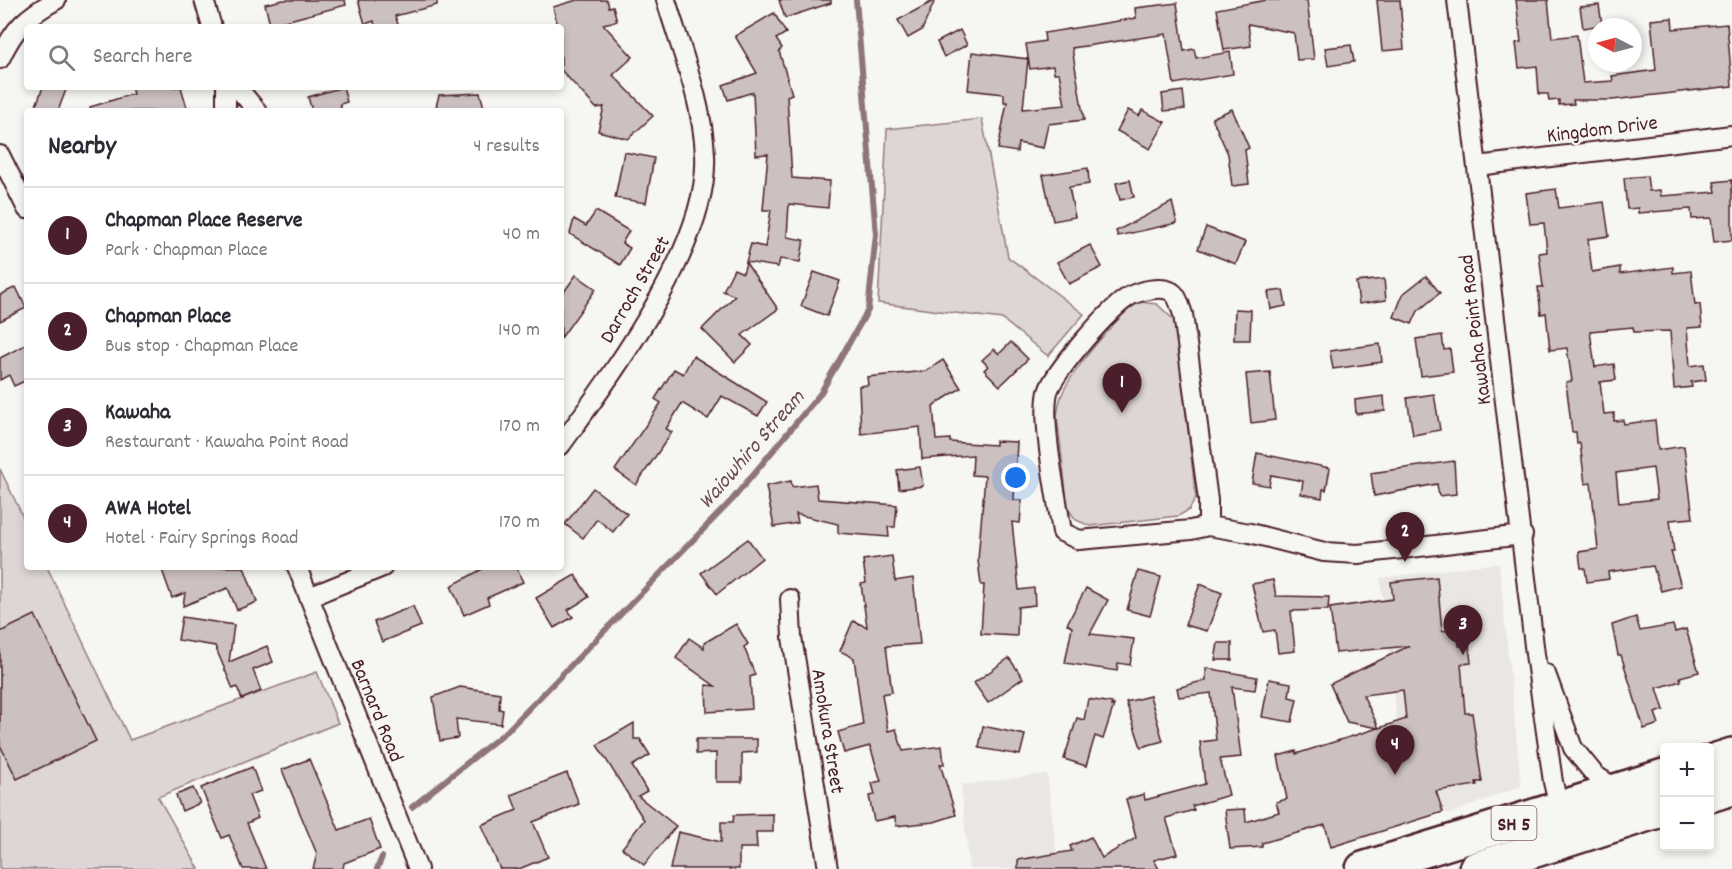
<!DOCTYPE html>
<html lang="en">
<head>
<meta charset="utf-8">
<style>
	body { margin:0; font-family:Dekko,sans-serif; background:#f2f2f3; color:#2b2b33 }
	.controls { position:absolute; right:18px; bottom:18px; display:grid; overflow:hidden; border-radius:6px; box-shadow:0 3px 9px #0003 }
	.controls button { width:54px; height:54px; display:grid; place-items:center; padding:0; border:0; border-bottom:2px solid #e1e1e2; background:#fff; color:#2b2b33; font:30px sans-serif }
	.compass { position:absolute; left:1588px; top:18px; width:54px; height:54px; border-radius:50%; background:#fff; box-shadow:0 3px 9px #0003; rotate:276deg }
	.you { position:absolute; left:1016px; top:478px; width:21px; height:21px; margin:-15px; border:4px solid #fff; border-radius:50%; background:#1a73e8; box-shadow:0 0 0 9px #1a73e833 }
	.badge { display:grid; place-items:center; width:39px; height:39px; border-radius:50%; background:#4a1f2b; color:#fff; font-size:20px; font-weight:700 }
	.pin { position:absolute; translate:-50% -50px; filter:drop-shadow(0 2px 3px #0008) }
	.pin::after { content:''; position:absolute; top:32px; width:21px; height:18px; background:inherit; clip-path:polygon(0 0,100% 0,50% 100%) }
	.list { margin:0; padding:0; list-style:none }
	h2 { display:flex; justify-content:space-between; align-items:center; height:78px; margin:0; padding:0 24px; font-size:26px }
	h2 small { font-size:20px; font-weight:400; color:#7c7c81 }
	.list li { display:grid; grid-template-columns:39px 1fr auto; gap:18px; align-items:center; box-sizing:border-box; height:96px; padding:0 24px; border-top:2px solid #e1e1e2 }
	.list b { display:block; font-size:22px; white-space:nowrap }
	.list p { margin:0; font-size:20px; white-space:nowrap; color:#7c7c81 }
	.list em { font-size:20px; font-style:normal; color:#7c7c81 }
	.icon { flex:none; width:33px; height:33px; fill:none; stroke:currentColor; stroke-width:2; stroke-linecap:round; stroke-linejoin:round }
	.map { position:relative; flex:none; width:1732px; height:869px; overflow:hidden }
	.search { position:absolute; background:#fff; box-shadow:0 3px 9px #0003; left:24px; top:24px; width:540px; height:66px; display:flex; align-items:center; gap:15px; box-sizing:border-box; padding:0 21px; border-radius:6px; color:#7c7c81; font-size:22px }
	.panel { position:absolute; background:#fff; box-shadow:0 3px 9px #0003; left:24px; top:108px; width:540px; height:462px; border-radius:6px }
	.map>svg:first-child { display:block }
	.built { fill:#e9e6e3 }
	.green { fill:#ddd6d5; stroke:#947a80; stroke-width:1.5 }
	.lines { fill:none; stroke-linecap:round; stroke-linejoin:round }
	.stream { stroke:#8e747a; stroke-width:6 }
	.building { fill:#ccc1c0; stroke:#4a1f2b; stroke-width:1.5; fill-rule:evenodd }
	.street-casing { stroke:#4a1f2b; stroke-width:22 }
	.highway-casing { stroke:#4a1f2b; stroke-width:38 }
	.street { stroke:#f6f6f2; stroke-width:18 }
	.highway { stroke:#f6f6f2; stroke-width:33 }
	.labels { text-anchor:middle; stroke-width:4.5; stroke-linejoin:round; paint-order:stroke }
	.shield { fill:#f6f6f2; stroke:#7e6067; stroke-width:1.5 }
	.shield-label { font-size:20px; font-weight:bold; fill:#4a1f2b }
	.street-label { font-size:21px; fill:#4a1f2b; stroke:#f6f6f2 }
	.water-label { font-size:22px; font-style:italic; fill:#6c4a52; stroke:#f6f6f2 }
</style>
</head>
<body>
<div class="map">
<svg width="1732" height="869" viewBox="0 0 1732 869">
	<rect width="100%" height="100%" fill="#f6f6f2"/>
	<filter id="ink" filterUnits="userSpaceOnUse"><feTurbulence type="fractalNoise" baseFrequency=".0167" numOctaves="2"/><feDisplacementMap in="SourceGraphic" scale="12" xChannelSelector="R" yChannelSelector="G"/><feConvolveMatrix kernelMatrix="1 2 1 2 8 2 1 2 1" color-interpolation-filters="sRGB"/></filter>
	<g filter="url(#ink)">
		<g class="built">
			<polygon points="1499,563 1521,786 1449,814 1443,812 1413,719 1397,722 1380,578"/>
			<polygon points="1047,774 1058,869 969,869 961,785"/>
		</g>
		<g class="green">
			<polygon points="982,119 1008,257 1084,314 1048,356 1002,319 878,303 887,129"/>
			<path d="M1139,302L1157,304L1175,321L1196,498L1189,510L1178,516L1090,526L1076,520L1068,509L1057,416C1058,409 1059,403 1061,397C1069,374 1118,314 1139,302Z"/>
			<polygon points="0,469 27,525 27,567 47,567 130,740 317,672 338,723 158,797 199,869 0,869"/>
		</g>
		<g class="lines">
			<g class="stream">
				<polyline points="412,807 507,731 732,500 820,394 868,310 876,234 856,0"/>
				<polyline points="377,869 382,857"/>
			</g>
		</g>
		<g class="building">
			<polygon points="283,0 345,0 346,5 270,25 265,4"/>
			<polygon points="358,0 437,0 437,5 395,16 399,27 375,27 374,21 365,24"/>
			<polygon points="577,0 607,0 609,7 613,6 617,21 603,24 633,57 613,75 653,116 628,139 598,131 604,107 596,108 561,70 561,27 558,27 553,7"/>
			<polygon points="779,0 831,0 831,3 785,18"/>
			<polygon points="935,0 922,30 908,38 898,20"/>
			<polygon points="1267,0 1307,0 1314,59 1297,60 1294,33 1248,24 1251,46 1224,50 1217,9"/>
			<polygon points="1377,0 1400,0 1404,49 1382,51"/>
			<polygon points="1516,0 1548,0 1552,38 1577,35 1583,83 1613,81 1612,76 1656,70 1651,20 1672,18 1673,29 1727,24 1732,86 1612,100 1573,100 1574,104 1559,105 1559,100 1549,101 1548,94 1539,94 1537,66 1519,68 1516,43 1521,42"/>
			<polygon points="1177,3 1184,51 1194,49 1196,58 1230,52 1233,74 1174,84 1166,34 1072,48 1084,120 1048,124 1043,148 1018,143 1017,152 998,149 1007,102 1004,102 1004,94 968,90 972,52 1028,59 1023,109 1065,105 1059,73 1054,73 1053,66 1030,69 1026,44 1045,41 1044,33 1136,18 1135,8"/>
			<polygon points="1599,5 1602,25 1583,28 1580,7"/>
			<polygon points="774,13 786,33 776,39 782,48 779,51 792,94 787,96 792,178 830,181 828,208 789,204 787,237 804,240 800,262 780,259 778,267 746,262 751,244 765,247 771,210 763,210 768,154 756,155 753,92 728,100 723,85 757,73 735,36"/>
			<polygon points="960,30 967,45 944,57 937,42"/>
			<polygon points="1351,45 1354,62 1328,66 1325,48"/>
			<polygon points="43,87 67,87 58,111 34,111"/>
			<polygon points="131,87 181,87 188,111 91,111 90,107 133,94"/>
			<polygon points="343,87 347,102 340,104 342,111 312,111 308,97"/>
			<polygon points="1183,91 1185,109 1164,111 1162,94"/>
			<polygon points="480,93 485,111 435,111 439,95"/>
			<polygon points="1232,109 1249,148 1245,150 1249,184 1232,186 1228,154 1212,118"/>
			<polygon points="1128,110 1139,116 1142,110 1165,122 1150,149 1117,131"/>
			<polygon points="624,152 654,158 646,203 615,198"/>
			<polygon points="1088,168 1089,184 1069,187 1075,217 1053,221 1043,175"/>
			<polygon points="1647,176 1649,191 1660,190 1661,196 1716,192 1714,182 1732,180 1732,240 1714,242 1711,218 1692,219 1691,209 1638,213 1638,208 1627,209 1624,178"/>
			<polygon points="1130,180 1134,197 1120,200 1116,183"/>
			<path d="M1556,189L1559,208L1604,202L1609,236L1588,239L1592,272L1620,267V274L1673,267V273L1691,271L1695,305L1700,304L1702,327L1687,328L1690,366L1704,364L1706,380L1691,382L1692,387L1674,389L1670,331L1634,332L1633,327L1590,331L1595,367L1614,364L1616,380L1600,382L1604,414L1614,413V421L1623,420L1624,424L1655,420L1658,450L1684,446L1693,518L1670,520L1674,552H1671L1681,586L1661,591L1653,566L1608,572L1609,579L1587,582L1585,568H1581L1579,552L1598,549L1591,483L1585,484L1580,443L1577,444L1576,432H1572L1566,382L1572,381L1567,348L1550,350L1546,313L1541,314L1538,287H1543L1539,253L1547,252L1544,223L1530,224L1526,193ZM1653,468L1657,499L1619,503L1616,473Z"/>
			<polygon points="1172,202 1177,223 1118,236 1116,231"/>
			<polygon points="596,211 629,231 622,243 630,248 620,265 570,234 574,219 586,226"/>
			<polygon points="1206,227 1245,242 1236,264 1198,249"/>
			<polygon points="1090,245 1102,267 1069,284 1057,262"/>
			<polygon points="746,263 778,309 742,335 752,345 735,362 702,329 735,296 723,291 734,269 743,273"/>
			<polygon points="814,272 840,281 827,316 801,306"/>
			<polygon points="576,275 596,289 561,338 561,296"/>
			<polygon points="1426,276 1440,293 1418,311 1412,324 1394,317 1403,294"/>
			<polygon points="1384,279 1386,300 1359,304 1356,282"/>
			<polygon points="16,287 26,308 0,321 0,295"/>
			<polygon points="1283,290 1286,306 1271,309 1268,292"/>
			<polygon points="1235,309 1251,310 1250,340 1234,340"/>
			<polygon points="1442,335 1444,350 1450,349 1453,372 1421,376 1416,339"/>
			<polygon points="1011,342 1028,359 1000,386 984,370 988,366 982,360 994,349 999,354"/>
			<polygon points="27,344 27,380 14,386 9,375 0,380 0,358"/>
			<polygon points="1380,344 1382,362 1333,369 1330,351"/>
			<polygon points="693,356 767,402 758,416 722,396 708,419 682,403 666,429 672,432 636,485 615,470 661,403 655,399 674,369 683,374"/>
			<polygon points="943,360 961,388 933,406 936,440 950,439 950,442 995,445 995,441 1017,442 1014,500 1022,500 1020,523 1012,522 1019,590 1034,588 1035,605 1018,607 1017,636 981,634 984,585 981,585 978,560 985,476 972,475 973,455 922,459 920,427 861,434 859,386 868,385 867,377 926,371"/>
			<polygon points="1270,372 1275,420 1251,423 1246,374"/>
			<polygon points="1434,394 1440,430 1413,435 1407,398"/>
			<polygon points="1384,396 1385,411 1356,414 1355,400"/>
			<polygon points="1257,453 1330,468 1326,490 1323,489 1322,498 1301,494 1303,481 1271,475 1269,486 1252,483"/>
			<polygon points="1454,461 1456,494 1439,496 1437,484 1374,496 1371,473"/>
			<polygon points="920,467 923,486 899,489 897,470"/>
			<polygon points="791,481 792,487 816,484 818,499 897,505 895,527 888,527 889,537 838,533 838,524 796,514 798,523 774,527 766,486"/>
			<polygon points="593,488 627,514 613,532 597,519 583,538 565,524"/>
			<polygon points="748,539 762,558 717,594 701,573"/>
			<polygon points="892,556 895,581 913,578 920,644 886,646 892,692 882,694 888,731 896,729 903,751 942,746 944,764 940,764 956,815 934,822 896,826 895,817 874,821 869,796 875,795 872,783 881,781 870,746 844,753 838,732 863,725 854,658 840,651 853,621 867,627 861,584 866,583 863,560"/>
			<polygon points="161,567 244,567 257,602 237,610 228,588 183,606 185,593 172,598"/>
			<polygon points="486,567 516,567 523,582 487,598 489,604 464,615 451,586"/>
			<polygon points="1138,571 1161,577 1150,616 1127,610"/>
			<polygon points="575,575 589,597 568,610 573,617 554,628 536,598"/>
			<path d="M1437,577L1442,631L1458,629L1459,646L1469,645L1471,663L1461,664L1465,713H1472L1482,782H1476L1477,785L1436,791L1443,812L1331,847L1325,825L1262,843V847L1230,849L1225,810L1245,809L1246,822L1279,812L1276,802L1287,799L1278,756L1296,751V754L1378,728L1347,722L1330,684L1409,646L1336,653L1330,608L1393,599L1391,582ZM1403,690L1406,719L1379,728L1363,695Z"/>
			<polygon points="1273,580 1276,596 1329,597 1328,610 1291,611 1295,651 1278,653 1275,630 1263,632 1252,584"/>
			<polygon points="1200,584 1222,593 1207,631 1185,625"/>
			<polygon points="1086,588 1108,600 1090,634 1134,639 1130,665 1118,663 1117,671 1065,663 1072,627 1067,624"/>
			<polygon points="413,606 421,626 382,642 374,622"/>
			<polygon points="35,615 96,741 17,779 0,745 0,632"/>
			<polygon points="182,617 234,625 229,662 267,646 273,662 253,670 261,691 242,699 237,687 233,689 215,646 178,640"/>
			<polygon points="1636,617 1640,631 1673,625 1675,632 1686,629 1699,672 1680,677 1681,681 1657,688 1664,710 1655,713 1659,724 1644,729 1621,655 1618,655 1612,625"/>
			<polygon points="736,624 748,644 744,647 755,675 750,677 752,709 707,712 706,685 715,686 676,658 689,638 704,648 704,643"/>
			<polygon points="1218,643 1232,643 1232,660 1215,660"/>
			<polygon points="1009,658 1023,678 988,703 974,683"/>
			<polygon points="1206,668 1257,677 1255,690 1232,687 1241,757 1220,759 1229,795 1192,806 1194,810 1166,818 1177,854 1154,860 1159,869 1018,869 1018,860 1072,851 1070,846 1091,837 1102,858 1136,838 1126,799 1144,794 1145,800 1205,784 1200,742 1216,740 1211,693 1179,697 1177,688 1206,680"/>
			<polygon points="1269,679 1291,683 1289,697 1297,699 1292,722 1262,717"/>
			<polygon points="460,687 500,693 499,709 503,710 501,724 456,719 458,738 440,741 433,697"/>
			<polygon points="1150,696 1163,741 1141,747 1126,702"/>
			<polygon points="1088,699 1112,703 1111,706 1114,705 1103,739 1095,736 1086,766 1064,759 1077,718 1084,720"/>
			<polygon points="634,723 634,739 640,739 650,755 632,766 647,791 638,796 676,826 644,865 622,848 644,820 597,745"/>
			<polygon points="983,726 1025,735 1020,755 979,748"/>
			<polygon points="696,739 757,739 757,752 742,753 742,782 716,782 716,753 696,754"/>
			<polygon points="309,759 339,830 369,819 380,849 344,863 343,869 313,869 317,854 282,770"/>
			<polygon points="252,767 261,791 249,795 258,818 247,823 266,869 243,869 229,835 222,838 201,788"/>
			<polygon points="567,773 579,804 533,822 548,857 519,869 500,869 481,825 517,810 511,795"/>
			<polygon points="193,788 200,803 182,811 176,795"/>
			<polygon points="773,814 773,832 756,832 757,848 739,848 739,869 670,869 678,832 721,842 721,822 733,822 734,815"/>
		</g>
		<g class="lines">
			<defs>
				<g id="street">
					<polyline points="204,0 212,27"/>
					<polyline points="1457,0 1535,654 1553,782 1561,816"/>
					<path d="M0,59C14,28 26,17 56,0"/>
					<polyline points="237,87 257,111"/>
					<polyline points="226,111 226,87"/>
					<polyline points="0,155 27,209"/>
					<polyline points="1477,166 1732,135"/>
					<path d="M561,445C612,374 710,244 705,155C703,103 681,50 666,0"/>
					<path d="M1208,526V500L1183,314C1180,307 1178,294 1170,291C1160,286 1139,291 1130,296C1112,305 1053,373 1048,392C1041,423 1057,498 1062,532L1079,540L1191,530L1208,526L1250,533L1324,552L1358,554L1523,535"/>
					<polyline points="297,567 418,869"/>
					<polyline points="309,597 383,567"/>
					<polyline points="790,599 792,637 828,869"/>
					<polyline points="1546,674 1573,748 1595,775 1618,790"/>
				</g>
				<g id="highway">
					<polyline points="1710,762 1732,755"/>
					<polyline points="1710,795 1732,788"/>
					<polyline points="1363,869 1664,776"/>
					<polyline points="1476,869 1664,809"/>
				</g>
			</defs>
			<use href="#street" class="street-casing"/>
			<use href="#highway" class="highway-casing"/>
			<use href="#street" class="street"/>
			<use href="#highway" class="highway"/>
		</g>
	</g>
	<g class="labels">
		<rect class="shield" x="1491.5" y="806" width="45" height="34" rx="4.5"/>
		<g class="shield-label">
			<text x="1514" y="830">SH 5</text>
		</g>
		<g class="street-label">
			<text transform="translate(1602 128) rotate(-7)" y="7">Kingdom Drive</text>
			<text transform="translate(634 289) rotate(-60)" y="7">Darroch Street</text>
			<text transform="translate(1474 330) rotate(-97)" y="7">Kawaha Point Road</text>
			<text transform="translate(378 710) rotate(68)" y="7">Barnard Road</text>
			<text transform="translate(829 731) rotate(81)" y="7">Amokura Street</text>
		</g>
		<g class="water-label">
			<text transform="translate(750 448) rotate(-49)" y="8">Waiowhiro Stream</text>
		</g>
	</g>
</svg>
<div class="controls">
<button>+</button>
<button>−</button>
</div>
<svg class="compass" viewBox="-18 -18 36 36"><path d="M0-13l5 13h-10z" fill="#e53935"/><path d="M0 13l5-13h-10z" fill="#7c7c81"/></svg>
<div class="you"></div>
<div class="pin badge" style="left:1122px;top:413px">1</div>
<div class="pin badge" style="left:1405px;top:562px">2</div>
<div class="pin badge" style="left:1463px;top:655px">3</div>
<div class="pin badge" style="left:1395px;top:775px">4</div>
<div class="search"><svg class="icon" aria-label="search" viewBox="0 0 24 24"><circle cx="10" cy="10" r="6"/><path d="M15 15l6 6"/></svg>Search here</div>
<section class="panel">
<h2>Nearby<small>4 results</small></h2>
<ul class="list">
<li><span class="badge">1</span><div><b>Chapman Place Reserve</b><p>Park · Chapman Place</p></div><em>40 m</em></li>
<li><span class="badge">2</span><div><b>Chapman Place</b><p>Bus stop · Chapman Place</p></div><em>140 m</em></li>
<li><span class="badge">3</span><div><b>Kawaha</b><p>Restaurant · Kawaha Point Road</p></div><em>170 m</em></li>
<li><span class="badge">4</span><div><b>AWA Hotel</b><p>Hotel · Fairy Springs Road</p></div><em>170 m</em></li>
</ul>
</section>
</div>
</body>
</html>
